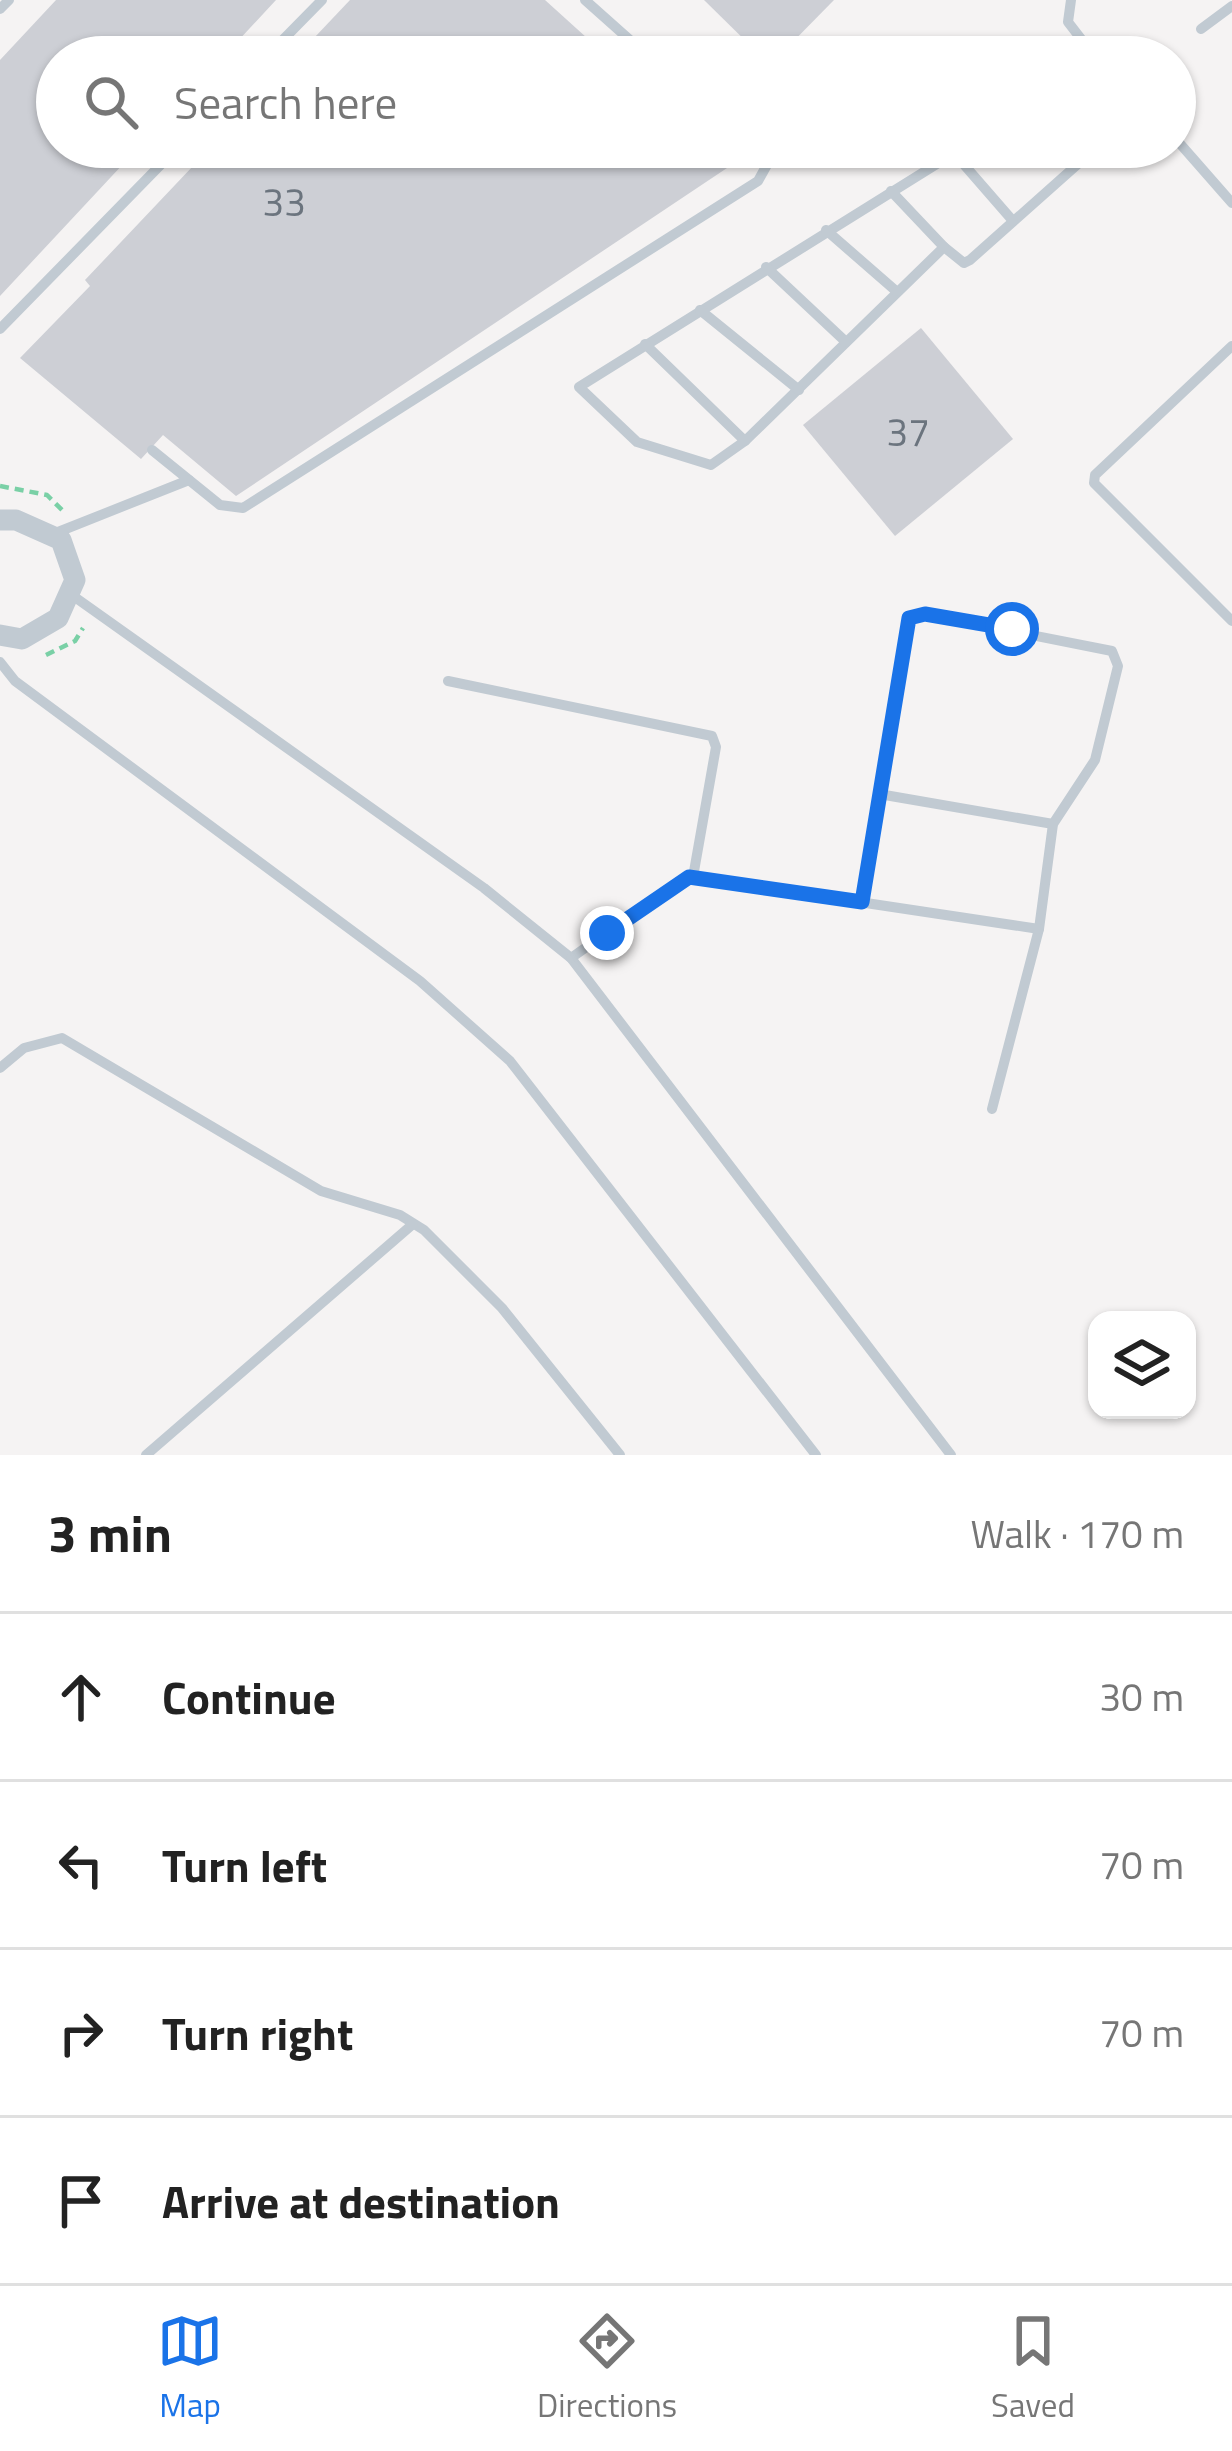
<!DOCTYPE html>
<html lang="en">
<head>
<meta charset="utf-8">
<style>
	body { margin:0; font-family:"Titillium Web",sans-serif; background:#f6f6f6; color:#222 }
	.controls { position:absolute; right:36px; bottom:36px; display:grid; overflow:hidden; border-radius:24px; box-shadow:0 3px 9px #0004 }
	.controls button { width:108px; height:108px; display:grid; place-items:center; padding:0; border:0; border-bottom:3px solid #e0e0e0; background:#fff; color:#222; font:60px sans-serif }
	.stop { position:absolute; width:36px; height:36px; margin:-27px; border:9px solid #1a73e8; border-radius:50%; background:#fff }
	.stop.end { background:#1a73e8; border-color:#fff; box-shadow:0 3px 12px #0008 }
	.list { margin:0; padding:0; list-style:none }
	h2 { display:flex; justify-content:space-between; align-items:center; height:156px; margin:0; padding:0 48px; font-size:51px }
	h2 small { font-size:39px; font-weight:400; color:#767676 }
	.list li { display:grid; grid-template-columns:78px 1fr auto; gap:36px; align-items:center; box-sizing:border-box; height:168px; padding:0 48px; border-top:3px solid #e0e0e0 }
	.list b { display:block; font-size:45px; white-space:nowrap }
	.list em { font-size:39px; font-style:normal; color:#767676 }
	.icon { flex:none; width:66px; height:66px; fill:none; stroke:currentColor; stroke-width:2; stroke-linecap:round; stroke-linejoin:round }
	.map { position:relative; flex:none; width:1232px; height:1455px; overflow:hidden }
	.search { position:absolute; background:#fff; box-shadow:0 3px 9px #0004; left:36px; right:36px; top:36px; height:132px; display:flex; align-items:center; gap:30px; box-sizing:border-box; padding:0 42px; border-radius:66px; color:#767676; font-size:45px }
	.sheet { height:828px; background:#fff }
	nav { display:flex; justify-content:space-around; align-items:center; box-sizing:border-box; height:168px; border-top:3px solid #e0e0e0; background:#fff; font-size:33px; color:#767676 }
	nav a { display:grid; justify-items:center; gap:6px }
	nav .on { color:#1a73e8 }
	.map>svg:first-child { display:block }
	.building { fill:#cdcfd5 }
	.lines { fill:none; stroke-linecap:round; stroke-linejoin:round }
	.path { stroke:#7ad0a6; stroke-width:4.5; stroke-dasharray:9 6; stroke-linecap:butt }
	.service { stroke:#c1cad2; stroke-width:10 }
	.minor { stroke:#c1cad2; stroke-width:21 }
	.route { stroke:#1a73e8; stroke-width:15 }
	.labels { text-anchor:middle; stroke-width:10; stroke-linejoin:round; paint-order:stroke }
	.number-label { font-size:39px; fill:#6b747e }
</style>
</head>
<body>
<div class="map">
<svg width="1232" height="1455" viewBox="0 0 1232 1455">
	<rect width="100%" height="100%" fill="#f5f3f3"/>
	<g class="building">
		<polygon points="56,0 276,0 223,57 57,57 57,147 139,147 0,296 0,60"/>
		<polygon points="350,0 545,0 608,57 296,57"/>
		<polygon points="704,0 834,0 778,57 762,57"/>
		<polygon points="211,147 709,147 730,166 236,496 163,435 141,459 20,358 90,286 85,280"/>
		<polygon points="921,328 1013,439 895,536 803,425"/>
	</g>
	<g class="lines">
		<g class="path">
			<polyline points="0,486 47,495 63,511"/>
			<polyline points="46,655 75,641 83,628"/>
		</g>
		<g class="service">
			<polyline points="585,0 649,57"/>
			<polyline points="1071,0 1068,22 1095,57"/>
			<polyline points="0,9 9,0"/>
			<polyline points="1201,29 1232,6"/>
			<polyline points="266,57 322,0"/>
			<polyline points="1175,138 1232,203"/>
			<polyline points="964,147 579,387 637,442 711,465 745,441 944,247 964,263 970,260 1097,147"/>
			<polyline points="953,152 1013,221"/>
			<polyline points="891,191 944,247"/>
			<polyline points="826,230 896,291"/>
			<polyline points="766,267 846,342"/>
			<polyline points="700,310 799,390"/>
			<polyline points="0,329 178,147"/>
			<polyline points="645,344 745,441"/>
			<polyline points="1232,346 1095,475 1094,483 1232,621"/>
			<polyline points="152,450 220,505 243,508 758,181 768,163 751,147"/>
			<polyline points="53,534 189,480"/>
			<polyline points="69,593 484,888 571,958 951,1455"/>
			<polyline points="0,662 15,681 420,981 510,1061 816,1455"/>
			<polyline points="448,681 712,736 716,747 693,877"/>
			<polyline points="879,794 1053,824"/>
			<polyline points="862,901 909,618 925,614 1112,651 1118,666 1095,760 1053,824 1039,929 992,1109"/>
			<polyline points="571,958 678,882 693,877 1039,929"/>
			<polyline points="0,1068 24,1048 62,1038 321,1191 400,1215 424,1230 502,1308 620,1455"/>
			<polyline points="146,1455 413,1224"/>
		</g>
		<polyline class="minor" points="0,520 16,520 61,540 75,580 58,618 22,639 0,635"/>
	</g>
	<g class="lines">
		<polyline class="route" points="607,933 689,877 862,902 909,618 925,614 1012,629"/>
	</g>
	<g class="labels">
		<g class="number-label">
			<text x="284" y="216">33</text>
			<text x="908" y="446">37</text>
		</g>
	</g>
</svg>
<div class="controls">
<button><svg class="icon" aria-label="layers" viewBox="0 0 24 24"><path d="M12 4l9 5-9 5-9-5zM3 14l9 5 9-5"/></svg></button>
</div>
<div class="stop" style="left:1012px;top:629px"></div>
<div class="stop end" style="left:607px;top:933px"></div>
<div class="search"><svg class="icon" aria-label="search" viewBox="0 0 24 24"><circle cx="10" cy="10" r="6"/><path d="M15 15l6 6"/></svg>Search here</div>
</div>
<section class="sheet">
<h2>3 min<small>Walk · 170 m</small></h2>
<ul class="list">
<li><svg class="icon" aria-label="ahead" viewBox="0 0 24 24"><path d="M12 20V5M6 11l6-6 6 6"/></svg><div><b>Continue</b></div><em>30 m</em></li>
<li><svg class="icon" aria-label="left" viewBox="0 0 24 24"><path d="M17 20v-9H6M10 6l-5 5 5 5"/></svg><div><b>Turn left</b></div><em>70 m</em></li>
<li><svg class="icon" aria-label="right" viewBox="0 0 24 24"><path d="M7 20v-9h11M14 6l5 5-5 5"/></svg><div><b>Turn right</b></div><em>70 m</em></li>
<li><svg class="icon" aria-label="arrive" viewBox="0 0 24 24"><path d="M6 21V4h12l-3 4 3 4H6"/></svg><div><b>Arrive at destination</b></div></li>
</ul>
</section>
<nav>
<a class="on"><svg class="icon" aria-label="map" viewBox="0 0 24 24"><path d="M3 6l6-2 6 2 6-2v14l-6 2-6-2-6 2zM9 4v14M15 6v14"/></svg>Map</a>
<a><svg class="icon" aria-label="directions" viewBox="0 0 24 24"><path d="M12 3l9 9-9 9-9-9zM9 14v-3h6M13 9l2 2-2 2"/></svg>Directions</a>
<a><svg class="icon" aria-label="saved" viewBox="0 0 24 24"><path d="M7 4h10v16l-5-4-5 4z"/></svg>Saved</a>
</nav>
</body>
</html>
